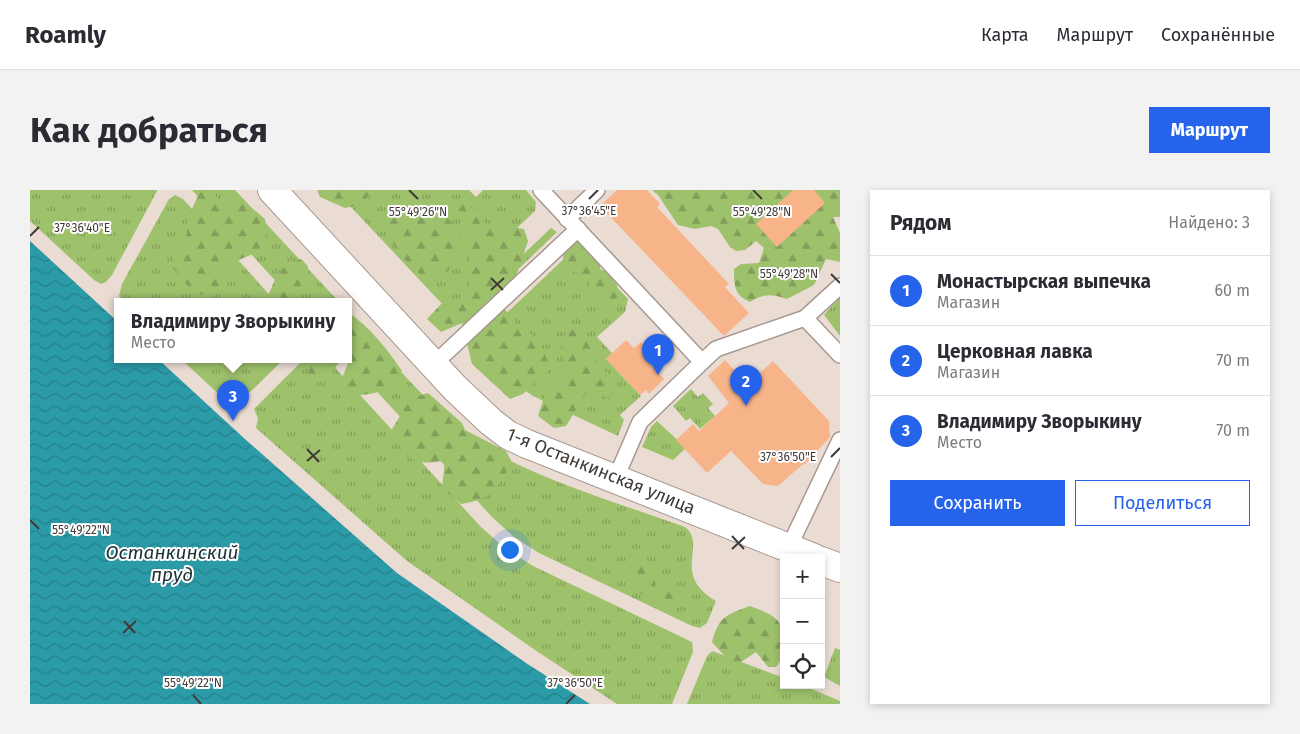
<!DOCTYPE html>
<html lang="ru">
<head>
<meta charset="utf-8">
<style>
	body { margin:0; font-family:"Fira Sans",sans-serif; background:#f2f2f3; color:#2b2b33 }
	.controls { position:absolute; right:15px; bottom:15px; display:grid; overflow:hidden; border-radius:0px; box-shadow:0 2px 8px #0003 }
	.controls button { width:45px; height:45px; display:grid; place-items:center; padding:0; border:0; border-bottom:1px solid #e1e1e2; background:#fff; color:#2b2b33; font:25px sans-serif }
	.you { position:absolute; left:479px; top:359px; width:18px; height:18px; margin:-12px; border:4px solid #fff; border-radius:50%; background:#1a73e8; box-shadow:0 0 0 8px #1a73e833 }
	.badge { display:grid; place-items:center; width:32px; height:32px; border-radius:50%; background:#2563eb; color:#fff; font-size:16px; font-weight:700 }
	.pin { position:absolute; translate:-50% -41px; filter:drop-shadow(0 1px 2px #0008) }
	.pin::after { content:''; position:absolute; top:26px; width:18px; height:15px; background:inherit; clip-path:polygon(0 0,100% 0,50% 100%) }
	.popup { position:absolute; left:84px; top:108px; width:238px; height:65px; box-sizing:border-box; display:grid; place-content:center; border-radius:0px; background:#fff; filter:drop-shadow(0 1px 4px #0005); font-size:16px; white-space:nowrap; color:#7c7c81 }
	.popup b { font-size:19px; color:#2b2b33 }
	.popup::after { content:''; position:absolute; left:50%; top:100%; margin-left:-10px; border:10px solid transparent; border-top-color:#fff }
	.list { margin:0; padding:0; list-style:none }
	h2 { display:flex; justify-content:space-between; align-items:center; height:65px; margin:0; padding:0 20px; font-size:21px }
	h2 small { font-size:16px; font-weight:400; color:#7c7c81 }
	.list li { display:grid; grid-template-columns:32px 1fr auto; gap:15px; align-items:center; box-sizing:border-box; height:70px; padding:0 20px; border-top:1px solid #e1e1e2 }
	.list b { display:block; font-size:19px; white-space:nowrap }
	.list p { margin:0; font-size:16px; white-space:nowrap; color:#7c7c81 }
	.list em { font-size:16px; font-style:normal; color:#7c7c81 }
	.actions { display:flex; gap:10px; padding:15px 20px }
	.actions a { flex:1; padding:11px 0; border:1px solid #2563eb; border-radius:0px; text-align:center; font-size:18px; color:#2563eb }
	.actions .main { background:#2563eb; color:#fff }
	.icon { flex:none; width:28px; height:28px; fill:none; stroke:currentColor; stroke-width:2; stroke-linecap:round; stroke-linejoin:round }
	.map { position:relative; flex:none; width:810px; height:514px; overflow:hidden; border-radius:0px }
	header { display:flex; align-items:center; gap:30px; box-sizing:border-box; height:70px; padding:0 25px; background:#fff; border-bottom:1px solid #e1e1e2 }
	header strong { font-size:24px }
	nav { display:flex; gap:28px; margin-inline-start:auto; font-size:18px }
	.intro { display:flex; align-items:center; justify-content:space-between; box-sizing:border-box; height:120px; padding:0 30px }
	h1 { margin:0; font-size:35px }
	.button { padding:12px 22px; border-radius:0px; background:#2563eb; color:#fff; font-size:18px; font-weight:700 }
	main { display:flex; gap:30px; padding:0 30px }
	aside { flex:1; background:#fff; border-radius:0px; box-shadow:0 2px 8px #0003 }
	.map>svg:first-child { display:block }
	.grass { fill:url(#grass-tufts) }
	.forest { fill:url(#forest-firs) }
	.water { fill:url(#water-waves) }
	.building { fill:#f8b489 }
	.lines { fill:none; stroke-linecap:round; stroke-linejoin:round }
	.lane-casing { stroke:#a69890; stroke-width:18 }
	.secondary-casing { stroke:#a69890; stroke-width:30 }
	.lane { stroke:#fff; stroke-width:15 }
	.secondary { stroke:#fff; stroke-width:28 }
	.ticks { fill:none; stroke:#413b37; stroke-width:2 }
	.labels { text-anchor:middle; stroke-width:4; stroke-linejoin:round; paint-order:stroke }
	.street-label { font-size:18px; fill:#413b37; stroke:#fff }
	.water-label { font-size:19px; font-style:italic; fill:#183033; stroke:#fff }
	.ticks-label { font-size:12px; text-anchor:middle; fill:#413b37; stroke:#fff; stroke-width:4; stroke-linejoin:round; paint-order:stroke }
</style>
</head>
<body>
<header>
<strong>Roamly</strong>
<nav><a>Карта</a><a>Маршрут</a><a>Сохранённые</a></nav>
</header>
<div class="intro"><h1>Как добраться</h1><a class="button">Маршрут</a></div>
<main>
<div class="map">
<svg width="810" height="514" viewBox="0 0 810 514">
	<defs>
		<pattern id="grass-tufts" width="24" height="20" patternUnits="userSpaceOnUse" patternTransform="scale(1.25)"><rect width="24" height="20" fill="#9ec16c"/><path d="M3 7l-1-3M5 7V3M7 7l1-3M15 17l-1-3M17 17v-4M19 17l1-3" fill="none" stroke="#829e5a"/></pattern>
		<pattern id="forest-firs" width="22" height="20" patternUnits="userSpaceOnUse" patternTransform="scale(1.25)"><rect width="22" height="20" fill="#9ec16c"/><path d="M5 1l3.5 6h-7zM16 11l3.5 6h-7z" fill="#829e5a"/></pattern>
		<pattern id="water-waves" width="16" height="10" patternUnits="userSpaceOnUse" patternTransform="scale(1.25)"><rect width="16" height="10" fill="#2b9ba8"/><path d="M0 5q4-4 8 0t8 0" fill="none" stroke="#26808a"/></pattern>
	</defs>
	<rect width="100%" height="100%" fill="#ebdcd3"/>
	<g class="grass">
		<polygon points="0,0 127,0 127,1 82,85 76,92 71,94 64,90 0,31"/>
		<polygon points="162,0 205,0 309,112 265,112"/>
		<polygon points="305,0 439,0 446,7 453,0 496,0 506,12 505,21 452,71 468,88 521,38 527,42 431,134"/>
		<polygon points="145,5 153,9 246,112 92,112 89,106 92,94 139,9"/>
		<polygon points="538,65 556,65 598,109 595,122 567,147 582,163 576,169 611,206 590,225 594,230 588,246 503,206 490,197 447,151"/>
		<polygon points="810,107 810,146 794,125"/>
		<path d="M318,122C361,169 410,233 467,264C525,295 592,314 655,337C678,355 640,384 686,411L677,433L670,438L662,436L509,363L484,347L462,327L318,170Z"/>
		<polygon points="152,170 253,170 212,210 204,207 195,210"/>
		<polygon points="273,170 298,170 451,337 476,359 503,376 662,452 663,462 642,514 587,514 505,460 377,371 226,238 228,228 224,219"/>
		<polygon points="661,199 668,207 673,203 683,214 678,218 685,226 670,239 660,228 656,231 643,216"/>
		<polygon points="627,231 656,258 643,270 612,257 621,237"/>
		<polygon points="805,458 810,460 810,496 794,487"/>
		<polygon points="682,461 754,488 754,495 772,495 810,511 810,514 657,514 677,466"/>
	</g>
	<g class="forest">
		<polygon points="287,0 342,0 333,14 315,18 290,7"/>
		<path d="M622,0H810V27H803L810,43V72L796,69L784,95L757,109C741,103 734,104 720,112C704,105 704,95 704,79L711,74L729,73L734,58L726,51L715,60L706,61L700,57L688,39L681,36L665,39L648,35L628,5Z"/>
		<polygon points="170,1 182,3 192,12 217,14 235,29 238,49 223,64 192,77 192,94 183,107 163,103 143,78 144,63 157,44 157,30"/>
		<path d="M401,13C417,27 443,47 426,72C421,79 412,85 406,91C382,85 365,59 354,38C371,21 376,15 401,13Z"/>
		<path d="M433,13L448,21L454,33L494,39L498,51L475,119C485,136 486,131 498,141C510,151 516,164 520,179L493,204L480,209L442,174L432,133L411,142L397,129L413,112L433,111C437,102 441,94 441,85C441,64 436,37 428,19Z"/>
		<polygon points="547,49 571,66 570,79 586,85 588,107 576,114 563,111 559,87 534,79 533,65"/>
		<path d="M271,69L278,76L275,93L261,112H247L238,106C248,84 247,77 271,69Z"/>
		<path d="M318,122C340,137 357,159 372,181C358,199 349,205 326,205L312,188L321,166L318,163Z"/>
		<polygon points="550,139 563,156 568,173 586,193 584,202 579,208 558,200 536,236 524,238 508,226 514,207 539,181 532,163 530,149 541,140"/>
		<polygon points="273,170 311,170 296,190 279,184"/>
		<path d="M398,203L432,233L435,240L476,261L482,272C467,298 463,309 431,314L412,298L415,270C385,278 374,267 361,241L380,209Z"/>
		<polygon points="601,375 613,375 623,385 626,397 645,403 652,412 643,418 610,403 595,386"/>
		<path d="M720,416C740,424 754,427 754,452C754,463 753,468 746,477H738L726,462L711,472H700L682,452C689,426 696,425 720,416Z"/>
	</g>
	<polygon class="water" points="0,51 88,132 88,170 129,170 216,250 367,383 496,473 560,514 0,514"/>
	<g class="building">
		<polygon points="587,0 617,0 630,14 627,17 699,94 695,97 719,123 694,146 570,16"/>
		<polygon points="763,0 784,0 795,13 747,57 726,34"/>
		<polygon points="596,150 604,158 611,152 626,168 620,174 634,189 619,204 616,200 610,205 576,169"/>
		<polygon points="695,170 718,194 743,171 799,231 800,247 774,275 773,274 748,296 733,294 701,261 677,283 646,250 663,234 669,241 699,213 678,186"/>
	</g>
	<g class="lines">
		<defs>
			<g id="lane">
				<polyline points="511,0 672,172 686,159 775,128 810,96"/>
				<polyline points="537,29 567,0"/>
				<polyline points="775,128 810,165"/>
				<polyline points="403,175 548,39"/>
				<polyline points="585,290 610,232 672,172"/>
				<polyline points="759,357 810,250"/>
			</g>
			<g id="secondary">
				<polyline points="242,0 425,198 461,232 478,245 497,254 784,368"/>
				<polyline points="791,371 810,378"/>
			</g>
		</defs>
		<use href="#lane" class="lane-casing"/>
		<use href="#secondary" class="secondary-casing"/>
		<use href="#lane" class="lane"/>
		<use href="#secondary" class="secondary"/>
	</g>
	<path class="ticks" d="M379,0L388,9M723,0L732,9M559,9L568,0M0,46L9,37M801,84L810,93M461,88L473,100M461,100L474,88M277,259L289,272M801,267L810,258M277,271L290,260M0,330L9,339M702,346L714,359M702,359L715,347M94,431L105,443M93,443L106,431M163,505L171,514M536,514L545,505"/>
	<g class="labels">
		<g class="street-label">
			<text transform="translate(571 281) rotate(22)" y="6">1-я Останкинская улица</text>
		</g>
		<g class="water-label">
			<text x="142" y="369">Останкинский<tspan x="142" dy="22">пруд</tspan></text>
		</g>
	</g>
	<g class="ticks-label">
		<text x="559" y="25">37°36'45"E</text>
		<text x="388" y="26">55°49'26"N</text>
		<text x="732" y="26">55°49'28"N</text>
		<text x="52" y="42">37°36'40"E</text>
		<text x="759" y="88">55°49'28"N</text>
		<text x="758" y="271">37°36'50"E</text>
		<text x="51" y="344">55°49'22"N</text>
		<text x="163" y="497">55°49'22"N</text>
		<text x="545" y="497">37°36'50"E</text>
	</g>
</svg>
<div class="controls">
<button>+</button>
<button>−</button>
<button><svg class="icon" aria-label="locate" viewBox="0 0 24 24"><circle cx="12" cy="12" r="6"/><path d="M12 2v4M12 18v4M2 12h4M18 12h4"/></svg></button>
</div>
<div class="you"></div>
<div class="pin badge" style="left:628px;top:185px">1</div>
<div class="pin badge" style="left:716px;top:216px">2</div>
<div class="pin badge" style="left:203px;top:231px">3</div>
<div class="popup"><b>Владимиру Зворыкину</b>Место</div>
</div>
<aside>
<h2>Рядом<small>Найдено: 3</small></h2>
<ul class="list">
<li><span class="badge">1</span><div><b>Монастырская выпечка</b><p>Магазин</p></div><em>60 m</em></li>
<li><span class="badge">2</span><div><b>Церковная лавка</b><p>Магазин</p></div><em>70 m</em></li>
<li><span class="badge">3</span><div><b>Владимиру Зворыкину</b><p>Место</p></div><em>70 m</em></li>
</ul>
<div class="actions"><a class="main">Сохранить</a><a>Поделиться</a></div>
</aside>
</main>
</body>
</html>
